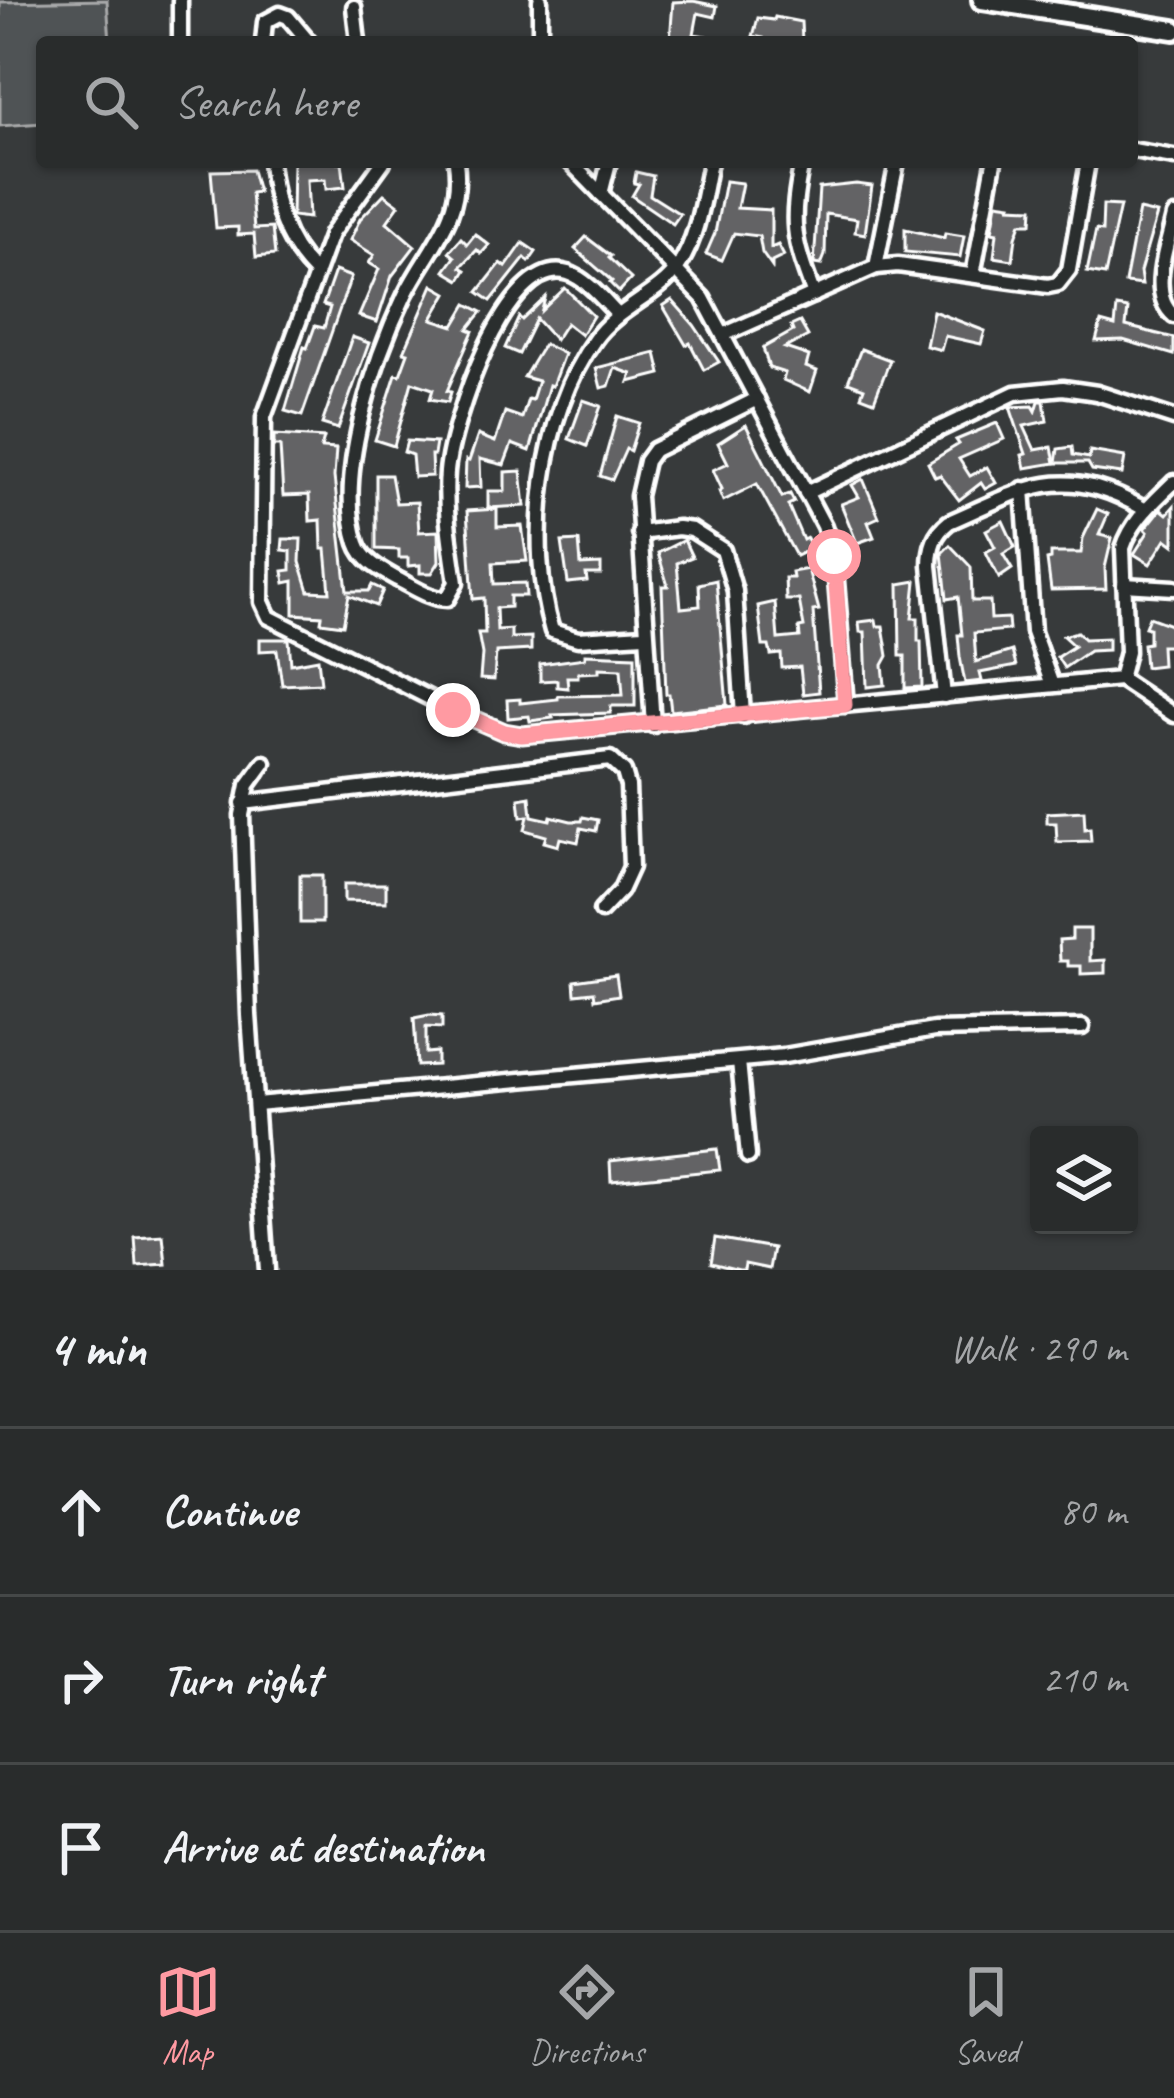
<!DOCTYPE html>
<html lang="en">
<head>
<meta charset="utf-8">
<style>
	body { margin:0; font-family:Caveat,sans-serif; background:#353838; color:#f1f3f6 }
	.controls { position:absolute; right:36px; bottom:36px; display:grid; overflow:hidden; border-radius:12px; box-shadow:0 3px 9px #0004 }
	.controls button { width:108px; height:108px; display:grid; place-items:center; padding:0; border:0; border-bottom:3px solid #454848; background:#292c2c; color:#f1f3f6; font:60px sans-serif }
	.stop { position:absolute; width:36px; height:36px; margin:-27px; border:9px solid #ff9aa2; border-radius:50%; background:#fff }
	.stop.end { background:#ff9aa2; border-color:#fff; box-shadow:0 3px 12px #0008 }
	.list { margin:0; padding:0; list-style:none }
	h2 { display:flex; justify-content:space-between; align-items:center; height:156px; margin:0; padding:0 48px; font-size:51px }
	h2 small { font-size:39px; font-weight:400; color:#a5a7a9 }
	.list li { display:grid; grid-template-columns:78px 1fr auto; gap:36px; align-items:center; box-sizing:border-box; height:168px; padding:0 48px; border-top:3px solid #454848 }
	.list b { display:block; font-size:45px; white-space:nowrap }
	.list em { font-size:39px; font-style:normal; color:#a5a7a9 }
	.icon { flex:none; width:66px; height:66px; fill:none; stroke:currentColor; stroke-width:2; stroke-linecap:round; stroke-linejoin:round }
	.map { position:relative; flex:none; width:1174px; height:1270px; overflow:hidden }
	.search { position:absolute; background:#292c2c; box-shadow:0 3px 9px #0004; left:36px; right:36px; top:36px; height:132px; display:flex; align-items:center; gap:30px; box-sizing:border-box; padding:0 42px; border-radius:12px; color:#a5a7a9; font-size:45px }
	.sheet { height:660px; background:#292c2c }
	nav { display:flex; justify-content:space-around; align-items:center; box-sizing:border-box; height:168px; border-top:3px solid #454848; background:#292c2c; font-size:33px; color:#a5a7a9 }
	nav a { display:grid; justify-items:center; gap:6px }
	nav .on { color:#ff9aa2 }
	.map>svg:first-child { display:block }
	.green { fill:#505354; stroke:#a8a9aa; stroke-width:3 }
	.building { fill:#636465; stroke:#fff; stroke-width:3 }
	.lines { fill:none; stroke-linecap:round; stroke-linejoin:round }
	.street-casing { stroke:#fff; stroke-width:21 }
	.secondary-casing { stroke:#fff; stroke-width:26 }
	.street { stroke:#2a2d2e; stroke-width:12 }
	.secondary { stroke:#2a2d2e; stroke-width:16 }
	.route { stroke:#ff9aa2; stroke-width:15 }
</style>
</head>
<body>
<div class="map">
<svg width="1174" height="1270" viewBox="0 0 1174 1270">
	<rect width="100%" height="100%" fill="#373a3b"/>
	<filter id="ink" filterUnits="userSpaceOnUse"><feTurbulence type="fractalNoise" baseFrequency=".00833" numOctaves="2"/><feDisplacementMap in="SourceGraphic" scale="24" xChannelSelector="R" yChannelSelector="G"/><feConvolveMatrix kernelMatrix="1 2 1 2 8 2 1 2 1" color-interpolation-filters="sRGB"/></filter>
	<g filter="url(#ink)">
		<polygon class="green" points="107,0 110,42 42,42 42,123 0,126 0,2"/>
		<g class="building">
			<polygon points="693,1 717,6 715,17 698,13 694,34 712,37 711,42 670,41 673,2"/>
			<polygon points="775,17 801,22 802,42 762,42 763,38 753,36 758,18 774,20"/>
			<polygon points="293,162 342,162 345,187 326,189 325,179 307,180 309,218 292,216"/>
			<polygon points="252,170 258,192 251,193 254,229 272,228 275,255 256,257 254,234 238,235 238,227 216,228 211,171"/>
			<polygon points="636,172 653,176 650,195 680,214 673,224 632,196 639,184 634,183"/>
			<polygon points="725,181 742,183 737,208 771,210 771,248 778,245 784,256 772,262 772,267 762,253 759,236 734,233 722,260 706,254 715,233"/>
			<polygon points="856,184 872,186 865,234 855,232 857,219 826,214 825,255 821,265 814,264 819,188"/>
			<polygon points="384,194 399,205 387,222 415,246 392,276 377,322 359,316 379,269 369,263 374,255 350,240 360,219"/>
			<polygon points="997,202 1011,204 1010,207 1033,208 1032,223 1021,223 1016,237 1013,260 994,257 997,233 992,232"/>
			<polygon points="1103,205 1120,206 1105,275 1087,272 1096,230 1102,231"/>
			<polygon points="1139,210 1157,214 1140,272 1142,285 1125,283"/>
			<polygon points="905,229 944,238 945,233 964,236 960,257 905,252"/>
			<polygon points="475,234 489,245 481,254 477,250 461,267 466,270 460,280 445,271 455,257 449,252 461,238 467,244"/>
			<polygon points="586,237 611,256 609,258 631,279 619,292 610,283 612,281 575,249"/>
			<polygon points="523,243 536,252 529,262 525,258 491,301 478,292 501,263 506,267"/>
			<polygon points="335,271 351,277 302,416 285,411 304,347 307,348 315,326 324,328 330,307 323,305"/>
			<polygon points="433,285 447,293 432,319 454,326 467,304 482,312 468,329 473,331 447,391 451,392 448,402 430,399 433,389 412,382 394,446 375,440 396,374 400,375 408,353 404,352"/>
			<polygon points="565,288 593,316 581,335 566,323 555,340 536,319 519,354 505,348 519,317 522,320 545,298 542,310"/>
			<polygon points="672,300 694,325 719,362 704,370 690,343 686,345 663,306"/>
			<polygon points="1117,307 1128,309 1126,326 1174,338 1174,355 1123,340 1096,341 1101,322 1115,326"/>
			<polygon points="933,311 985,331 981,344 945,336 941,350 926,346"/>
			<polygon points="800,322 808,336 785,348 809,356 806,367 817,371 810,392 783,380 785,373 769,368 763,348 793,331 791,326"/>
			<polygon points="352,337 369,343 338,429 322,424"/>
			<polygon points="544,344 564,354 552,386 549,385 530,451 512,444 504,465 480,459 481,487 465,488 466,460 469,461 478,435 495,442 505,412 522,418 528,399 532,400 538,381 524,377"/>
			<polygon points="861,349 890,360 874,401 861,396 864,388 848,382"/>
			<polygon points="656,353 661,374 629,382 632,374 615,368 609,386 601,388 596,368"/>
			<polygon points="583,400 601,406 587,446 569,439"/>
			<polygon points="1039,401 1044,401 1047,421 1024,426 1035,450 1052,447 1055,463 1025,468 1022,455 1026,454 1010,407 1033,406 1036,411"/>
			<polygon points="617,416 639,423 630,451 626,449 612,480 600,476"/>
			<polygon points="997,423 1004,439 959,459 970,476 987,467 996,483 985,489 981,483 959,500 940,475 935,477 928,463 959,444 956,440"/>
			<polygon points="746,425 782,497 790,494 794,502 788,505 803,540 807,538 812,548 796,556 757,484 723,501 719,491 722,489 713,470 728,463 718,443"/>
			<polygon points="274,435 324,438 321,448 336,449 334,477 347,591 369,591 372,585 383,590 376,606 349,595 343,625 321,622 322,616 294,614 294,581 285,583 283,571 291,570 291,551 282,550 283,539 301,539 300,562 309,591 330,592 326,549 322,549 321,520 310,521 309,495 283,496 280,446 274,446"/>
			<polygon points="407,441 436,443 434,455 431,455 432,476 414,477 412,455 404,452"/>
			<polygon points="1072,447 1073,455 1089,458 1090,451 1125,457 1122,474 1092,470 1088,463 1056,463 1058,449"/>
			<polygon points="521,471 525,506 488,508 488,491 505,491 505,472"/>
			<polygon points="376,475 391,475 396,503 417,502 419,532 438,531 439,562 432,573 420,573 420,565 408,566 408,558 399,558 399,550 376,549"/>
			<polygon points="863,479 879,517 868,522 874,537 857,543 841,504 859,497 852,485"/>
			<polygon points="1174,506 1174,545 1166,539 1150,564 1134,554 1148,532 1145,529 1161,509 1167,514"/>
			<polygon points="497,509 497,527 522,526 527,561 493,563 494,584 525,583 526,596 510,596 510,607 496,608 497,630 511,629 511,638 531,637 531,650 496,652 494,680 480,679 482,654 478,633 485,633 484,598 473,599 467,511"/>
			<polygon points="1097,509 1108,514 1099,535 1112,538 1105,568 1106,589 1051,590 1047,560 1051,559 1051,553 1081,553 1083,538"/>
			<polygon points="1003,521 1015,547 1003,554 1012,569 999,578 986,552 995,547 986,530"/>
			<polygon points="684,540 692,557 677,563 681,608 700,606 699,584 716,580 727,705 671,711 669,694 666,694 662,586 668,586 658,553"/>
			<polygon points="579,541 581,565 601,564 601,574 586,574 587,581 568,583 562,542"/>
			<polygon points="950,545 971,567 972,601 990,601 991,619 1008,618 1009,630 974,633 976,662 1012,651 1016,666 980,673 982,681 965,683 960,657 958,635 962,635 958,597 947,599 942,553"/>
			<polygon points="808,569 819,610 813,611 819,692 803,694 800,667 782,668 781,654 771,655 769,646 763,646 758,606 775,602 778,639 800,637 799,628 804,627 799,600 786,600 785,578 793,578 792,572"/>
			<polygon points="916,581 912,618 918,618 918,641 921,641 922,687 905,688 905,656 900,656 899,584"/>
			<polygon points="1149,617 1171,625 1171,646 1161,646 1162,665 1145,667 1143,644 1149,643 1149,628 1145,627"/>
			<polygon points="876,620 877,626 883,626 888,656 883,665 885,685 867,687 865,632 860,632 859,622"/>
			<polygon points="1077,632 1084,639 1108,638 1108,650 1089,651 1064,668 1057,657 1074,646 1063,636"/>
			<polygon points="260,639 289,639 291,664 318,659 321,683 282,685 277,650 260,651"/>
			<polygon points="585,654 635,656 635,706 611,706 611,713 552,715 553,718 530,721 529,716 508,718 507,700 520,699 520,703 558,699 558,696 623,695 621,669 599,668 599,672 578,673 578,677 567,677 568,688 557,687 557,680 540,681 540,664 585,658"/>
			<polygon points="530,797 532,816 550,820 551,816 571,821 582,821 583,817 598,820 596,831 581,828 578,842 560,838 558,846 544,842 546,836 525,830 528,816 521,817 519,799"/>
			<polygon points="1084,811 1085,829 1090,828 1091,841 1057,842 1056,823 1047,823 1047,813"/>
			<rect x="300" y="875" width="22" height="48"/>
			<polygon points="344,884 386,884 386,902 344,901"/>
			<polygon points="1072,929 1090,929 1090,961 1105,960 1105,973 1081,974 1081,966 1068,966 1068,961 1060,961 1059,940 1072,939"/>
			<polygon points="616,975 619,995 595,999 594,992 575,994 574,981"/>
			<polygon points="429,1015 442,1016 442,1028 426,1027 426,1053 437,1052 437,1065 417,1066 414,1018"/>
			<polygon points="717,1149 720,1170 611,1181 610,1161"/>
			<polygon points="163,1235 166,1264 137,1266 135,1237"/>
			<polygon points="715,1238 773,1248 769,1269 745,1264 744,1270 739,1270 711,1263"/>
		</g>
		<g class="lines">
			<defs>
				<g id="street">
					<polyline points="180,0 180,42"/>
					<polyline points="354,7 358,42"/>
					<polyline points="263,42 265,22 280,14 288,17 309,42"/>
					<polyline points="540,42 540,0"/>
					<polyline points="1132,150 1174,157"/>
					<path d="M270,162C275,205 283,240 314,271"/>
					<polyline points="383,162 331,234 264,417 262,602 269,617 453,710 504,732 522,735 1120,679 1174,715"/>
					<path d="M456,162C464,218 428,248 405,295C375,357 335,475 357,543C363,561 381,570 397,579C413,587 429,599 447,599L456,583C451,547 444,508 447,472C451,426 505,254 568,273C587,279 604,301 618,315"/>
					<polyline points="570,162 703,298 824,526 834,556 846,705"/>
					<path d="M802,162C790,223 792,237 814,295"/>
					<polyline points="601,194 609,162"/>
					<path d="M1174,216C1168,245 1147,294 1174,316"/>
					<polyline points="876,267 897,162"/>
					<polyline points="973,275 994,162"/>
					<polyline points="723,335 876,267 898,265 1048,286 1058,284 1069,270 1088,162"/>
					<polyline points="1023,489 1033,632 1052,685"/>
					<polyline points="806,493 1015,393 1063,388 1097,393 1174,418"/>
					<polyline points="639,533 678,528 692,530 723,550 735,591 743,716"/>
					<polyline points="1124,585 1174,588"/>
					<path d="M644,635L578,639L552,631C526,543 541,413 595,339C616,309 659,295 678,267C698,238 703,196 710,162"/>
					<path d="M1120,679L1127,652L1123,548C1132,520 1154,502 1174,482"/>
					<path d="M944,696L930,566C930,547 934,534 949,522C1029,487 1063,462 1146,510"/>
					<polyline points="653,725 638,496 646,461 654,450 757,399"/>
					<polyline points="264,763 248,785 242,815 249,1015 267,1270"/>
					<polyline points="243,803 610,759 624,772 628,786 631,867 620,891 601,911"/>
					<polyline points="739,1061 748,1156"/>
					<polyline points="256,1104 784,1056 934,1030 1082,1027"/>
				</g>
				<polyline id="secondary" points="982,0 1174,30"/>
			</defs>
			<use href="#street" class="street-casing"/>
			<use href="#secondary" class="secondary-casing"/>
			<use href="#street" class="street"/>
			<use href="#secondary" class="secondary"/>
		</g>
	</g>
	<g class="lines" filter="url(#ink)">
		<polyline class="route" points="453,710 504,732 522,735 845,705 834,556"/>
	</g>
</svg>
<div class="controls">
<button><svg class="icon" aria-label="layers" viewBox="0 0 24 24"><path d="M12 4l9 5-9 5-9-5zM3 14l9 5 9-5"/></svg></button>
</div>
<div class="stop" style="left:834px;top:556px"></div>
<div class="stop end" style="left:453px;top:710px"></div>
<div class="search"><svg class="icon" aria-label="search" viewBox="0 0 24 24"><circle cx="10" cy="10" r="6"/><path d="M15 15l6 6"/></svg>Search here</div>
</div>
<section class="sheet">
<h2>4 min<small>Walk · 290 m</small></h2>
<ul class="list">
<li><svg class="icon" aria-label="ahead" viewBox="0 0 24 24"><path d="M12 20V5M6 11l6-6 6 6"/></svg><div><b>Continue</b></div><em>80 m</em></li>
<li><svg class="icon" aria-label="right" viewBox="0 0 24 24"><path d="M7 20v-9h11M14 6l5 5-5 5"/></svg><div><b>Turn right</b></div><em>210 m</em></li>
<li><svg class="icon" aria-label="arrive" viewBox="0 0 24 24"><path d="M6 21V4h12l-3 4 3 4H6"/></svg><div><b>Arrive at destination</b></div></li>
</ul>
</section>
<nav>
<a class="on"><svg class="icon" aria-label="map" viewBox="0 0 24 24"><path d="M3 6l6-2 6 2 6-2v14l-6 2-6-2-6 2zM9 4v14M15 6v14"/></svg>Map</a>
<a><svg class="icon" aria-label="directions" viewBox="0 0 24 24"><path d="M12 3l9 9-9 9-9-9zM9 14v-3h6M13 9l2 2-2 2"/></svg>Directions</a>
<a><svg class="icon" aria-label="saved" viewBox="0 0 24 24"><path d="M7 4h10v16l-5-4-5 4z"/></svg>Saved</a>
</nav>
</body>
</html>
